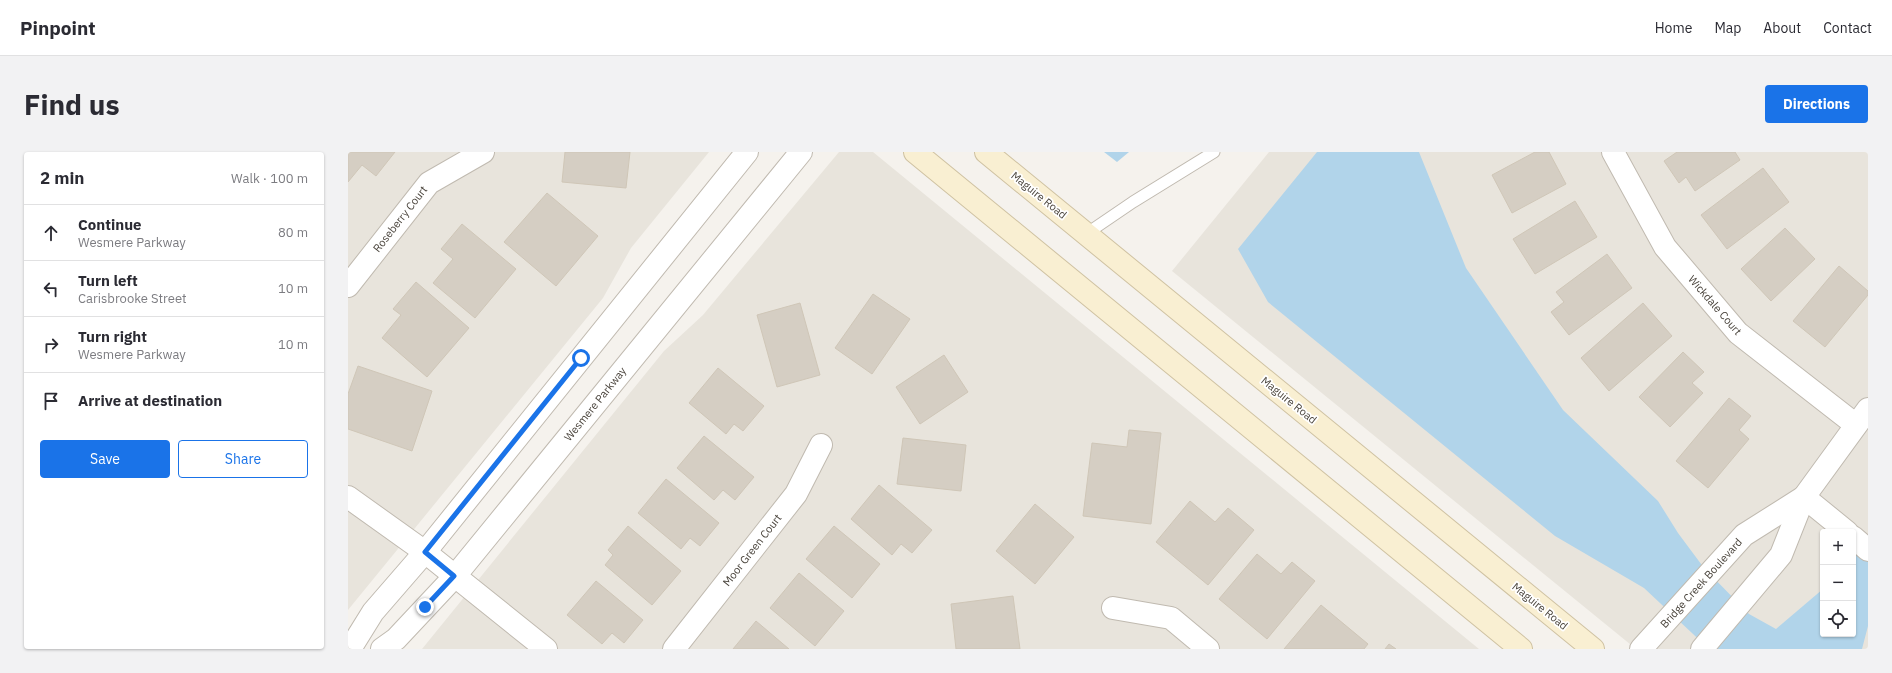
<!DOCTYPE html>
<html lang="en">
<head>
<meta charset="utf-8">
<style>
	body { margin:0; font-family:"IBM Plex Sans",sans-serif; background:#f2f2f3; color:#2b2b33 }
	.controls { position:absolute; right:12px; bottom:12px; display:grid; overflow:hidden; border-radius:4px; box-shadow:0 1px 3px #0004 }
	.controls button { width:36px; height:36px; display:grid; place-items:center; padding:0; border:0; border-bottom:1px solid #e1e1e2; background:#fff; color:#2b2b33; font:20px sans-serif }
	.stop { position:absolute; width:12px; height:12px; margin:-9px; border:3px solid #1a73e8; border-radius:50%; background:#fff }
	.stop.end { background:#1a73e8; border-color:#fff; box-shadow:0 1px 4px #0008 }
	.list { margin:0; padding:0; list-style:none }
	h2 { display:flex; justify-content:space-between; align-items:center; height:52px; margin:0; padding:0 16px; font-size:17px }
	h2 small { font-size:13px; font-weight:400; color:#7c7c81 }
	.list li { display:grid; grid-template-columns:26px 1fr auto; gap:12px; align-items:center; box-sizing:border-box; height:56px; padding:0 16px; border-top:1px solid #e1e1e2 }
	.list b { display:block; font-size:15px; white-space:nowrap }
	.list p { margin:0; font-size:13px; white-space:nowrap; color:#7c7c81 }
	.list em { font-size:13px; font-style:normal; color:#7c7c81 }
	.actions { display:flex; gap:8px; padding:12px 16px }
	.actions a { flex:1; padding:9px 0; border:1px solid #1a73e8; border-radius:4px; text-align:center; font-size:14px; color:#1a73e8 }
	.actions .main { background:#1a73e8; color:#fff }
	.icon { flex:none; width:22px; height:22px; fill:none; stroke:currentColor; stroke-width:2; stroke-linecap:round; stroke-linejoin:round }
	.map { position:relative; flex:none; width:1520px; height:497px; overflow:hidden; border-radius:4px }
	header { display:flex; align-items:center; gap:24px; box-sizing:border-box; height:56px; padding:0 20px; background:#fff; border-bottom:1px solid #e1e1e2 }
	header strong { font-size:19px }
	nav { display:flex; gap:22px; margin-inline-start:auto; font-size:14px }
	.intro { display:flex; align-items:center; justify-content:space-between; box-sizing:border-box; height:96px; padding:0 24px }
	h1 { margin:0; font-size:28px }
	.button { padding:10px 18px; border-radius:4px; background:#1a73e8; color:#fff; font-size:14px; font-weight:700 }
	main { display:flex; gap:24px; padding:0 24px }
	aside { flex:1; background:#fff; border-radius:4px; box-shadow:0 1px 3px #0004 }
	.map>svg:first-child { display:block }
	.residential { fill:#e8e4dc; fill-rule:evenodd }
	.water { fill:#b1d4ea }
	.building { fill:#d5cec3; stroke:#cfc6b7 }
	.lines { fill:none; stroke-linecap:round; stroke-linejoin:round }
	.lane-casing { stroke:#c0bab0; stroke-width:13 }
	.street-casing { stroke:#c0bab0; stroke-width:24 }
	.secondary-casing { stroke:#cfc2a2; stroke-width:24 }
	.lane { stroke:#fff; stroke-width:11 }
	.street { stroke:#fff; stroke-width:22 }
	.secondary { stroke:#f9efd2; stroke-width:22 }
	.route { stroke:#1a73e8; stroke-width:5 }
	.labels { text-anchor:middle; stroke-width:3.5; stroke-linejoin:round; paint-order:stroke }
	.street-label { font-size:11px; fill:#49433b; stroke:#fff }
</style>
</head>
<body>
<header>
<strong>Pinpoint</strong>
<nav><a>Home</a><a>Map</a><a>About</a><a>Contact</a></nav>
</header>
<div class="intro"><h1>Find us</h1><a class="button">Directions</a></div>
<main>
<aside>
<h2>2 min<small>Walk · 100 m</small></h2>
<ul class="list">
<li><svg class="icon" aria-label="ahead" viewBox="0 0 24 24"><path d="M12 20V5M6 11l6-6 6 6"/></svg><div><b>Continue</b><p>Wesmere Parkway</p></div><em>80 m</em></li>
<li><svg class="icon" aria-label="left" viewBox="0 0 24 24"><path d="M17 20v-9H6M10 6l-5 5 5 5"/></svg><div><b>Turn left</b><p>Carisbrooke Street</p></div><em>10 m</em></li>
<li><svg class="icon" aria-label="right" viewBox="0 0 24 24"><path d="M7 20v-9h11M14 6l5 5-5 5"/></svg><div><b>Turn right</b><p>Wesmere Parkway</p></div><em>10 m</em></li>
<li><svg class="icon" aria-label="arrive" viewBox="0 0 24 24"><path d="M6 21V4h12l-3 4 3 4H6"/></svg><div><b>Arrive at destination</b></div></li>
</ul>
<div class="actions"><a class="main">Save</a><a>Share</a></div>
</aside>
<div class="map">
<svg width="1520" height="497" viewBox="0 0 1520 497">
	<rect width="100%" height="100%" fill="#f5f2ed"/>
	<g class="residential">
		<polygon points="0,0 361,0 283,96 255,146 0,458"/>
		<polygon points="491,0 525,0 1131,497 74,497 316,199 355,163"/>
		<path d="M921,0H1520V497H1288L824,119ZM1475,380H1505V482H1475Z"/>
	</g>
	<g class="water">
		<polygon points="756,0 781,0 769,10"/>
		<polygon points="969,0 1071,0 1118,116 1215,258 1310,349 1330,381 1356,416 1401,462 1428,477 1475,437 1475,482 1505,482 1505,408 1520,387 1520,474 1514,497 1361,497 1296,436 1207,384 920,150 890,97"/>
	</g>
	<g class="building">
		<polygon points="0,0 47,0 28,24 14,13 0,30"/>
		<polygon points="217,0 282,0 278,36 214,30"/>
		<polygon points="1187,0 1201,0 1218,32 1164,61 1144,23"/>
		<polygon points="1329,0 1387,0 1392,8 1347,39 1338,25 1331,31 1316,9"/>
		<polygon points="1415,16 1441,50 1379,97 1353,63"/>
		<polygon points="199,41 250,84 208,134 156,90"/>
		<polygon points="1227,49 1249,85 1187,122 1165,87"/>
		<polygon points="114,72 168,117 127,166 85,131 105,107 93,97"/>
		<polygon points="1437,76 1467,107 1423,149 1393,117"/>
		<polygon points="1259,102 1284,136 1221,183 1203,160 1216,150 1208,140"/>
		<polygon points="1491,114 1520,139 1520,143 1477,195 1445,169"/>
		<polygon points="68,130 121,176 79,225 34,186 53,163 45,157"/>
		<polygon points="525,142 562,167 524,222 487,196"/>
		<polygon points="452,151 472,223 429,235 409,163"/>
		<polygon points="1295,151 1324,184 1261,239 1233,206"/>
		<polygon points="1335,200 1356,220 1344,231 1355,241 1322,275 1291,245"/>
		<polygon points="596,203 620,240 572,272 548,235"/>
		<polygon points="10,214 84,239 64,299 0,277 0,242"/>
		<polygon points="370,216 416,254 395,279 386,272 378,282 341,251"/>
		<polygon points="1381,246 1403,264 1391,278 1401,287 1360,336 1328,309"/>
		<polygon points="781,278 813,281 803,372 735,364 744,291 779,295"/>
		<polygon points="356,284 406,325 387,348 375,338 366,348 329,316"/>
		<polygon points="555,286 618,293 613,339 549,332"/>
		<polygon points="318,327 371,371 352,394 342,386 333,397 290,361"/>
		<polygon points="531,333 584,378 564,401 553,392 544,403 503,367"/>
		<polygon points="842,349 867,370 880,356 906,378 860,433 808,390"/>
		<polygon points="687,352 726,385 687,432 648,399"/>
		<polygon points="280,374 333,419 304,453 257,413 265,403 260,398"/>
		<polygon points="486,374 532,412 504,446 458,407"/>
		<polygon points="909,402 933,422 944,410 967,429 919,487 871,447"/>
		<polygon points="451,421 496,459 467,494 422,456"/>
		<polygon points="248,429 295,468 276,491 264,481 254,492 219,463"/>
		<polygon points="665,444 672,497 608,497 603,452"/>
		<polygon points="973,453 1020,492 1016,497 936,497"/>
		<polygon points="408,469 441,497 385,497"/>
		<polygon points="1041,492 1048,497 1037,497"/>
	</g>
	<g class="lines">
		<defs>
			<polyline id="lane" points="738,82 785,50 866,0"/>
			<g id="street">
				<polyline points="1265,0 1317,95 1390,181 1508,273"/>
				<polyline points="0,134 81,31 135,0"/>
				<polyline points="0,345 77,400 198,497"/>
				<polyline points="1456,345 1499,380"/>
				<polyline points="1505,385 1520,398"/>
				<polyline points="765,456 823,466 860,497"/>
				<polyline points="2,497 25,460 77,400 399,0"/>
				<polyline points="34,497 48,487 107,424 453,0"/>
				<polyline points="326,497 448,342 473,293"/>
				<polyline points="1293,497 1396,383 1456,345"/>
				<polyline points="1354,497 1433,403 1456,345 1520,257"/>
			</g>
			<g id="secondary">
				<polyline points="567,0 1173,497"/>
				<polyline points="638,0 1245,497"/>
			</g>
		</defs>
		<use href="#lane" class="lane-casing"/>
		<use href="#street" class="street-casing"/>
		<use href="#secondary" class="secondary-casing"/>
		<use href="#lane" class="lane"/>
		<use href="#street" class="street"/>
		<use href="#secondary" class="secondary"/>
	</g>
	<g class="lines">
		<polyline class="route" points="77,455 106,424 77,400 233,206"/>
	</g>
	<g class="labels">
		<g class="street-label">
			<text transform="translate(691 43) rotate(39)" y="4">Maguire Road</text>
			<text transform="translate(52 67) rotate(-52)" y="4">Roseberry Court</text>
			<text transform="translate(1367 153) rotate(49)" y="4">Wickdale Court</text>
			<text transform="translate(941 248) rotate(39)" y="4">Maguire Road</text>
			<text transform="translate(247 252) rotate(-51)" y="4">Wesmere Parkway</text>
			<text transform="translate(404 398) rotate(-52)" y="4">Moor Green Court</text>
			<text transform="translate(1353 431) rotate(-48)" y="4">Bridge Creek Boulevard</text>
			<text transform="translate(1192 454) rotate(39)" y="4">Maguire Road</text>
		</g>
	</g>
</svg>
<div class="controls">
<button>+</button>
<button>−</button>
<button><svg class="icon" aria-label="locate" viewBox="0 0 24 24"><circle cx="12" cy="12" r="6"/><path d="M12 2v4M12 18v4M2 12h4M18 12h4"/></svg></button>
</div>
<div class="stop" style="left:233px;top:206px"></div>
<div class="stop end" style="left:77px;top:455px"></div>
</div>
</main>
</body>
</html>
